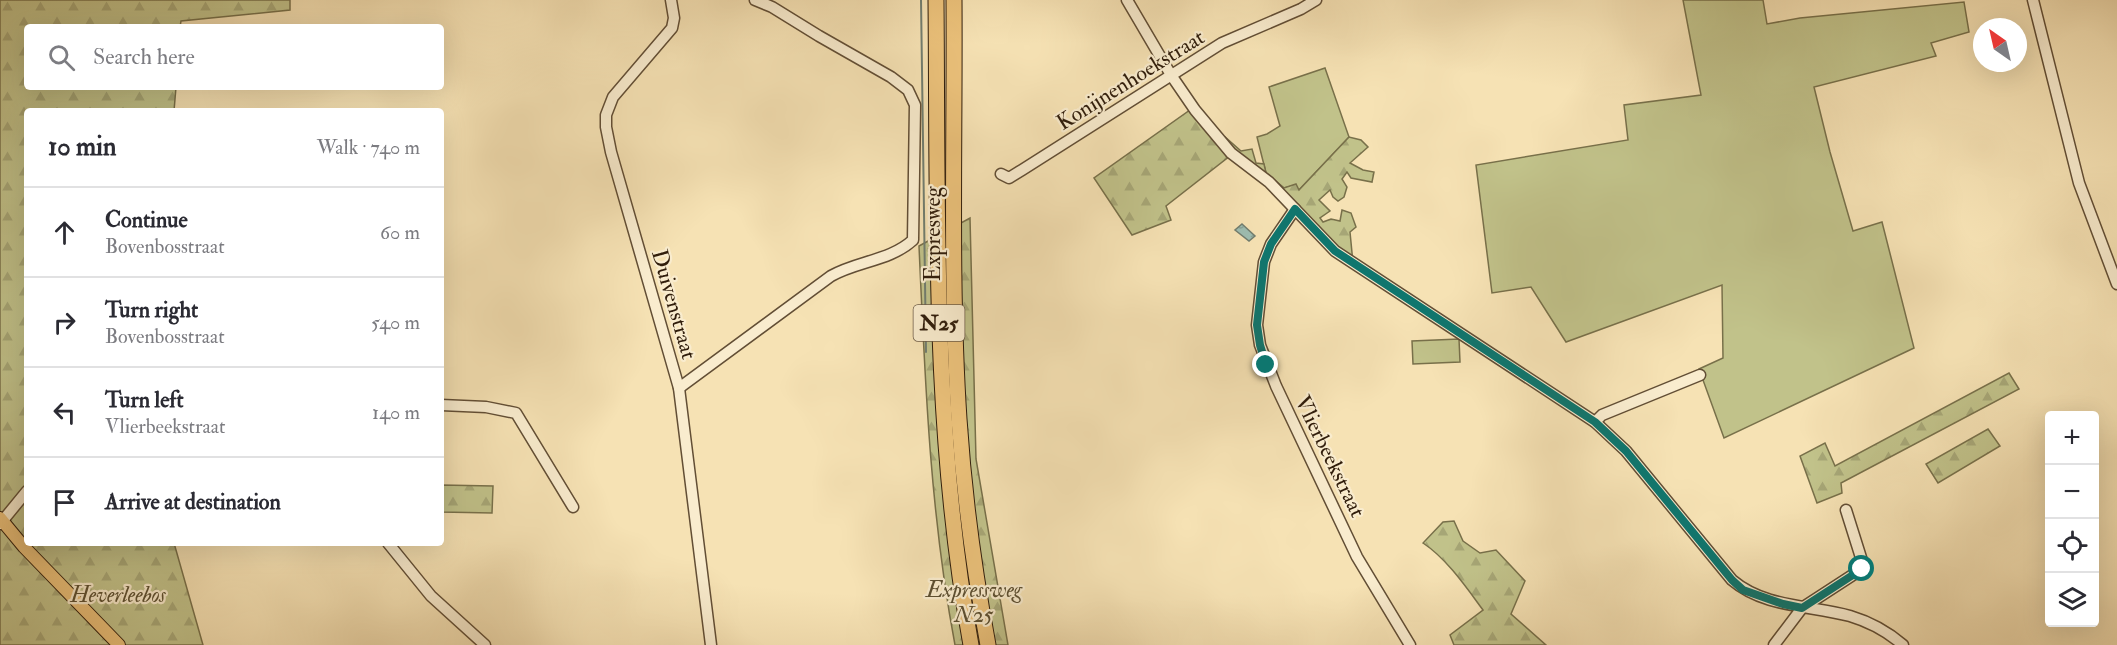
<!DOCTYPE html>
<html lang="en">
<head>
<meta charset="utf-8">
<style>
	body { margin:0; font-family:"IM FELL Double Pica",serif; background:#f2f2f3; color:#2b2b33 }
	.controls { position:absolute; right:18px; bottom:18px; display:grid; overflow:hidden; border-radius:6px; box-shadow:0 6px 24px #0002 }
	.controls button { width:54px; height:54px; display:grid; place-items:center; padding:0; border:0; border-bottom:2px solid #e1e1e2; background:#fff; color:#2b2b33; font:30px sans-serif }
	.compass { position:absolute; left:1973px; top:18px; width:54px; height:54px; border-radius:50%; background:#fff; box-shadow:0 6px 24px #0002; rotate:326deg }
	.stop { position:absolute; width:18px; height:18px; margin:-14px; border:4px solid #0f766e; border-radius:50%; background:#fff }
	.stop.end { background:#0f766e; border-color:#fff; box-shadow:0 2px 6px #0008 }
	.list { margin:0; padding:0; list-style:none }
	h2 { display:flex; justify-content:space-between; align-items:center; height:78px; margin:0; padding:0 24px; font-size:26px }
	h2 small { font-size:20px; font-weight:400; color:#7c7c81 }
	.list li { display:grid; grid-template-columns:39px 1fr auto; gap:18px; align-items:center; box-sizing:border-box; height:90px; padding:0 24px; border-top:2px solid #e1e1e2 }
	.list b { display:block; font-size:22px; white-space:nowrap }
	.list p { margin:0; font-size:20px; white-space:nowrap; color:#7c7c81 }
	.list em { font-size:20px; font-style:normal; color:#7c7c81 }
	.icon { flex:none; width:33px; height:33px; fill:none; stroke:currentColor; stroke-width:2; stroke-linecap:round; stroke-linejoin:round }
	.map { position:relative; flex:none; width:2117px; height:645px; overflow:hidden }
	.search { position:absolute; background:#fff; box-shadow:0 6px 24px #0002; left:24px; top:24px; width:420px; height:66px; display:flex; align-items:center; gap:15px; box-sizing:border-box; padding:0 21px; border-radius:6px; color:#7c7c81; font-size:22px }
	.panel { position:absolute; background:#fff; box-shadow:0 6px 24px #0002; left:24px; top:108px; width:420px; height:438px; border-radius:6px }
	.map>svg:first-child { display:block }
	.green { fill:#c1c28a; stroke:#78704a; stroke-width:1.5 }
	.forest { fill:url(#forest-firs); stroke:#78704a; stroke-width:1.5 }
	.water { fill:url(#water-ripples); stroke:#717d6f; stroke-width:1.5 }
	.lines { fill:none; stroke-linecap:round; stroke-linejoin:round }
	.stream { stroke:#717d6f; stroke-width:2 }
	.minor-casing { stroke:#624e35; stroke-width:13 }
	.major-casing { stroke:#301d0b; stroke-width:14 }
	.highway-casing { stroke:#301d0b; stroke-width:17 }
	.minor { stroke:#f9ecce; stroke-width:10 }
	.major { stroke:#ebc17a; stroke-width:12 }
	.highway { stroke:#ebc17a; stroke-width:15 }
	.route { stroke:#0f766e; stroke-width:8 }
	.labels { text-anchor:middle; stroke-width:4.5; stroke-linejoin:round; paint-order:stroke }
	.shield { fill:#f9ecce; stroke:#6c5b46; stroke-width:1.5 }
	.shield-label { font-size:21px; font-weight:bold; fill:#301d0b }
	.street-label { font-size:22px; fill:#301d0b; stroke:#f9ecce }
	.park-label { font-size:22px; font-style:italic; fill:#5c4f31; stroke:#f9ecce }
</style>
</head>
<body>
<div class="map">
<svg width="2117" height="645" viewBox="0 0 2117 645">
	<defs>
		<pattern id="forest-firs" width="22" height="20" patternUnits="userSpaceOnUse" patternTransform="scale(1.5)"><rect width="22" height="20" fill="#c1c28a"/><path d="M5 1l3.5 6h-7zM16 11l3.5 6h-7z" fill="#a6a676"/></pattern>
		<pattern id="water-ripples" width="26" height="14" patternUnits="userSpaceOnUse" patternTransform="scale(1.5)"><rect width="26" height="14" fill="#9dbdb1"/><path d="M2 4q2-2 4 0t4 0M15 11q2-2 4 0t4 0" fill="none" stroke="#88a297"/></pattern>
	</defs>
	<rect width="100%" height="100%" fill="#f6e2b4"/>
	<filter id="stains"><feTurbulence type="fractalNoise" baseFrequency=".00333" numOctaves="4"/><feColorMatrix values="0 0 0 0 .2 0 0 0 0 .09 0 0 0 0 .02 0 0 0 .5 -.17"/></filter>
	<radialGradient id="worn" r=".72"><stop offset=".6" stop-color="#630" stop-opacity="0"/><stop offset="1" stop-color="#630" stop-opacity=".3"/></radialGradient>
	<g class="green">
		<polygon points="1683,0 1763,0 1767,24 1800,18 1964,2 1969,32 1931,43 1936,56 1814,87 1830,152 1853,231 1882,222 1914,348 1724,438 1699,369 1723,358 1722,285 1566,342 1531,287 1492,293 1476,165 1628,140 1624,105 1701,95"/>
		<polygon points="1325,68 1349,137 1298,191 1296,185 1284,188 1266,173 1257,137 1267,134 1280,126 1269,87"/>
		<polygon points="1459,339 1460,362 1413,364 1412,341"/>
	</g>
	<g class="forest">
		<polygon points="0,0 290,0 290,10 181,21 180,27 27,27 27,87 176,87 174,111 27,111 27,543 174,543 203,645 0,645"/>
		<polygon points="1190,110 1220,140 1225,137 1241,151 1252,149 1256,163 1264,164 1266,173 1284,188 1296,184 1299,190 1349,137 1361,140 1368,147 1350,163 1363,170 1374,172 1372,182 1351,178 1347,172 1342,179 1347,187 1344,197 1338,201 1333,197 1330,190 1319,200 1330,211 1320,218 1323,222 1331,219 1340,221 1342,210 1351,213 1356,227 1350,232 1353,263 1269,182 1230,156 1166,206 1171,220 1132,235 1094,178"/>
		<path d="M970,218L976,459L1008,645H955C930,513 925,380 919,246Z"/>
		<polygon points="2009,373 2019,389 1841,483 1842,493 1817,503 1800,456 1825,443 1835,466"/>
		<polygon points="1988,429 2000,446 1938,483 1926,464"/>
		<polygon points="441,485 493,486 492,513 441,512"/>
		<path d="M1454,521L1463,541L1480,553L1496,550L1525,581L1511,614L1546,645H1454L1450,635L1483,610C1466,587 1447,559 1423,543L1443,522Z"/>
	</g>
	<polygon class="water" points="1242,224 1255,236 1249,241 1235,230"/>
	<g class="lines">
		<polyline class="stream" points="921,0 926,352"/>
		<defs>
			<g id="minor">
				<polyline points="671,0 674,18 672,28 613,97 606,115 606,127 611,152 679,388 711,645"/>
				<path d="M1127,0L1171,75L1195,110L1231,153L1269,182L1335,251L1595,422L1626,451L1732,580C1765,608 1810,605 1850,616C1870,622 1888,632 1903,645"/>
				<polyline points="2033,0 2079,183 2117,284"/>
				<polyline points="1001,174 1009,178 1022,170 1222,43 1301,9 1316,0"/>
				<polyline points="1295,209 1271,244 1264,262 1257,325 1260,345 1276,386 1357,557 1410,645"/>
				<path d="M679,388L831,276C857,261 890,261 913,240L915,105L908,90L891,77L819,36L772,7L755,0"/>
				<polyline points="441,405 486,407 516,413 573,507"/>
				<polyline points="1595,422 1602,415 1700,375"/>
				<polyline points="0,524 27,491"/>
				<polyline points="388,543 431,596 485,645"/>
				<polyline points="1774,645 1802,608 1862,569 1863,564 1846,510"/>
			</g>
			<polyline id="major" points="0,518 24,547 119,645"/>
			<g id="highway">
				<path d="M936,0C938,216 932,432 971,645"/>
				<path d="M954,0C955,140 950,280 959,419C964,495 974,570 988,645"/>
			</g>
		</defs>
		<use href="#minor" class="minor-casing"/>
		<use href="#major" class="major-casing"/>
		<use href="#highway" class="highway-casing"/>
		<use href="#minor" class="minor"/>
		<use href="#major" class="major"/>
		<use href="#highway" class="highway"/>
	</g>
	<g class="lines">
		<polyline class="route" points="1266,365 1260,345 1257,325 1264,262 1271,244 1295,209 1335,251 1595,422 1626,451 1732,580 1743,590 1783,604 1802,608 1862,569"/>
	</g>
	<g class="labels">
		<rect class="shield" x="913.5" y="305" width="51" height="36" rx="4.5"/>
		<g class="shield-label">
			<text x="939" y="330">N25</text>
		</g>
		<g class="street-label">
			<text transform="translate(1130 79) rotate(-32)" y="8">Konijnenhoekstraat</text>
			<text transform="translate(932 234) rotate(-90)" y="8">Expresweg</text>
			<text transform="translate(675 304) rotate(74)" y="8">Duivenstraat</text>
			<text transform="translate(1331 456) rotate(64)" y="8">Vlierbeekstraat</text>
		</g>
		<g class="park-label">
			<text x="974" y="597">Expressweg<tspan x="974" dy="25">N25</tspan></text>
			<text x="118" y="602">Heverleebos</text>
		</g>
	</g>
	<rect width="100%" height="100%" filter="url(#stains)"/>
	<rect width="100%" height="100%" fill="url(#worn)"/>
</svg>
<div class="controls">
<button>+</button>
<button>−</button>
<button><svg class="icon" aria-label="locate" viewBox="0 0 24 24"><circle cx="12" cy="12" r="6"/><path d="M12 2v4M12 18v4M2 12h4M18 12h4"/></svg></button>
<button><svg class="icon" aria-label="layers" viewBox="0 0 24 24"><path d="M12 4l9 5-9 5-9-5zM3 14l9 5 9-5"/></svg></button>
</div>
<svg class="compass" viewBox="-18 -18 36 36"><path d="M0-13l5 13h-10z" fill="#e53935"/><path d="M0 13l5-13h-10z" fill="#7c7c81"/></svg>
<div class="stop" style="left:1862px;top:569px"></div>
<div class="stop end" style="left:1266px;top:365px"></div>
<div class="search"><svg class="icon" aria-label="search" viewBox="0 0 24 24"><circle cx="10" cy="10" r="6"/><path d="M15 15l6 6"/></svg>Search here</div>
<section class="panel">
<h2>10 min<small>Walk · 740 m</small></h2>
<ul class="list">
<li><svg class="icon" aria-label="ahead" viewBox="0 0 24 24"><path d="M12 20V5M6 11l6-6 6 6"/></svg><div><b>Continue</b><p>Bovenbosstraat</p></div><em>60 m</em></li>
<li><svg class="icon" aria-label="right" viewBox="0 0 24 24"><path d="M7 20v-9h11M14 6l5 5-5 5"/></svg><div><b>Turn right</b><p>Bovenbosstraat</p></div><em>540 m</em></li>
<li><svg class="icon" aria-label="left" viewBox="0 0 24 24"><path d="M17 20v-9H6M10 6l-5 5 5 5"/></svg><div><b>Turn left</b><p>Vlierbeekstraat</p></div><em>140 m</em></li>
<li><svg class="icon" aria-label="arrive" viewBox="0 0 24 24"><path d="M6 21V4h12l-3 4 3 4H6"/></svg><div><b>Arrive at destination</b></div></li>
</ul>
</section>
</div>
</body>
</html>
